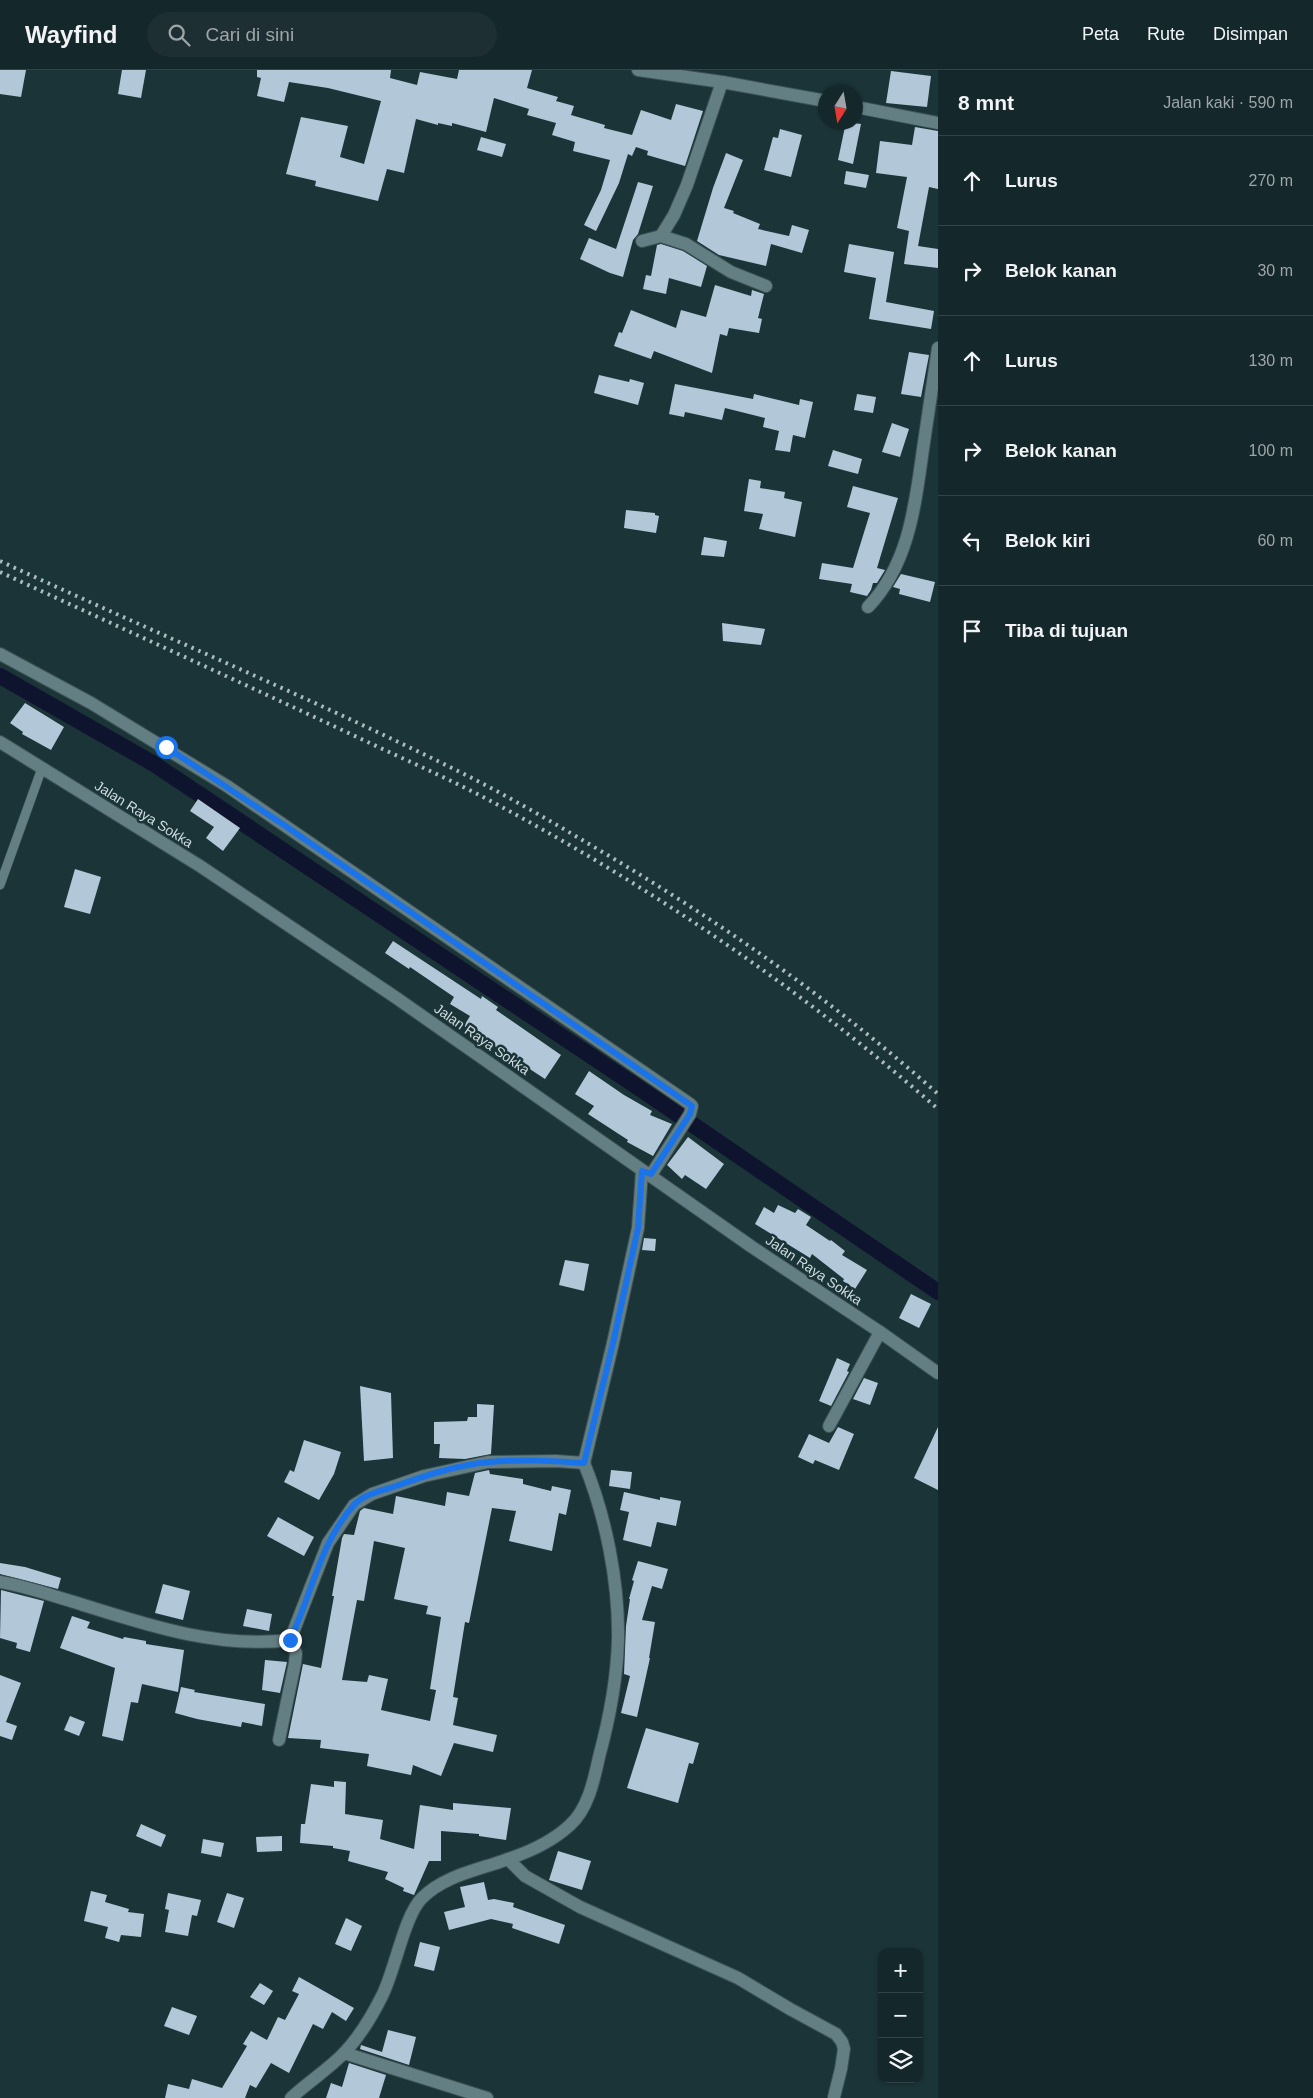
<!DOCTYPE html>
<html lang="id">
<head>
<meta charset="utf-8">
<style>
	body { margin:0; font-family:Arial,sans-serif; background:#1d2f32; color:#f1f3f6 }
	.controls { position:absolute; right:15px; bottom:15px; display:grid; overflow:hidden; border-radius:10px; box-shadow:0 1px 4px #0004 }
	.controls button { width:45px; height:45px; display:grid; place-items:center; padding:0; border:0; border-bottom:1px solid #334447; background:#14272a; color:#f1f3f6; font:25px sans-serif }
	.compass { position:absolute; left:818px; top:15px; width:45px; height:45px; border-radius:50%; background:#14272a; box-shadow:0 1px 4px #0004; rotate:191deg }
	.stop { position:absolute; width:15px; height:15px; margin:-11px; border:4px solid #1a73e8; border-radius:50%; background:#fff }
	.stop.end { background:#1a73e8; border-color:#fff; box-shadow:0 1px 5px #0008 }
	.list { margin:0; padding:0; list-style:none }
	h2 { display:flex; justify-content:space-between; align-items:center; height:65px; margin:0; padding:0 20px; font-size:21px }
	h2 small { font-size:16px; font-weight:400; color:#9da5a8 }
	.list li { display:grid; grid-template-columns:32px 1fr auto; gap:15px; align-items:center; box-sizing:border-box; height:90px; padding:0 20px; border-top:1px solid #334447 }
	.list b { display:block; font-size:19px; white-space:nowrap }
	.list em { font-size:16px; font-style:normal; color:#9da5a8 }
	.icon { flex:none; width:28px; height:28px; fill:none; stroke:currentColor; stroke-width:2; stroke-linecap:round; stroke-linejoin:round }
	.map { position:relative; flex:none; width:938px; height:2028px; overflow:hidden }
	header { display:flex; align-items:center; gap:30px; box-sizing:border-box; height:70px; padding:0 25px; background:#14272a; border-bottom:1px solid #334447 }
	header strong { font-size:24px }
	nav { display:flex; gap:28px; margin-inline-start:auto; font-size:18px }
	.search { width:350px; height:45px; background:#1d2f32; display:flex; align-items:center; gap:12px; box-sizing:border-box; padding:0 18px; border-radius:28px; color:#9da5a8; font-size:19px }
	main { display:flex }
	aside { flex:1; background:#14272a }
	.map>svg:first-child { display:block }
	.lines { fill:none; stroke-linecap:round; stroke-linejoin:round }
	.canal { stroke:#0e142d; stroke-width:16 }
	.building { fill:#b2c8d8; fill-rule:evenodd }
	.service-casing { stroke:#3c5154; stroke-width:10 }
	.minor-casing { stroke:#3c5154; stroke-width:14 }
	.secondary-casing { stroke:#3c5154; stroke-width:14 }
	.service { stroke:#647f83; stroke-width:9 }
	.minor { stroke:#647f83; stroke-width:12 }
	.secondary { stroke:#647f83; stroke-width:12 }
	.rail { stroke:#abbbbe; stroke-width:4; stroke-dasharray:2.5 5; stroke-linecap:butt }
	.route { stroke:#1a73e8; stroke-width:6 }
	.labels { text-anchor:middle; stroke-width:5; stroke-linejoin:round; paint-order:stroke }
	.street-label { font-size:14px; fill:#cddbde; stroke:#1b3438 }
</style>
</head>
<body>
<header>
<strong>Wayfind</strong>
<div class="search"><svg class="icon" aria-label="search" viewBox="0 0 24 24"><circle cx="10" cy="10" r="6"/><path d="M15 15l6 6"/></svg>Cari di sini</div>
<nav><a>Peta</a><a>Rute</a><a>Disimpan</a></nav>
</header>
<main>
<div class="map">
<svg width="938" height="2028" viewBox="0 0 938 2028">
	<rect width="100%" height="100%" fill="#1b3438"/>
	<g class="lines">
		<polyline class="canal" points="0,606 154,694 645,1022 938,1222"/>
	</g>
	<g class="building">
		<polygon points="0,0 26,0 21,27 0,24"/>
		<polygon points="122,0 146,0 141,28 118,24"/>
		<polygon points="257,0 391,0 390,8 417,15 420,2 457,9 459,0 532,0 527,18 558,27 556,31 574,36 571,45 605,55 604,58 632,65 641,40 671,50 676,34 703,41 685,96 647,85 648,81 636,77 632,86 628,84 619,113 596,161 584,155 601,120 610,90 573,81 575,72 552,65 556,53 527,45 529,39 494,28 486,62 452,53 452,56 438,53 438,55 416,49 404,103 387,99 378,131 315,116 316,111 286,104 301,47 348,56 340,87 364,94 381,31 328,18 289,12 284,32 257,26 261,8 257,7"/>
		<polygon points="891,1 931,6 927,37 886,33"/>
		<polygon points="846,52 861,54 853,94 838,90"/>
		<polygon points="915,57 938,61 938,119 929,117 918,176 938,179 938,198 904,194 909,161 897,158 907,107 876,103 880,71 912,75"/>
		<polygon points="780,59 802,65 791,107 764,100 773,67 778,68"/>
		<polygon points="481,67 506,74 502,87 477,80"/>
		<polygon points="726,83 743,90 724,138 734,141 733,143 760,154 758,159 789,166 792,155 809,160 802,183 771,174 766,196 719,185 697,171 713,118"/>
		<polygon points="846,101 869,105 866,118 844,114"/>
		<polygon points="638,112 653,116 638,164 633,170 623,207 610,203 580,189 589,168 616,179"/>
		<polygon points="661,174 683,181 707,196 701,217 669,208 666,224 643,219 646,205 651,206 657,175"/>
		<polygon points="849,174 894,182 886,232 934,241 931,259 869,249 876,208 844,202"/>
		<polygon points="715,215 751,226 752,220 764,224 758,248 762,249 759,263 729,258 727,266 720,264 712,303 654,281 651,289 614,276 619,262 622,263 631,240 676,258 681,240 706,247"/>
		<polygon points="909,282 929,285 921,327 901,324"/>
		<polygon points="599,305 629,312 630,309 644,313 638,335 594,323"/>
		<polygon points="675,314 753,329 754,324 799,335 800,329 813,332 805,368 793,365 790,382 775,380 779,361 763,357 765,348 725,338 722,350 685,342 684,347 669,344"/>
		<polygon points="857,324 876,327 873,343 854,340"/>
		<polygon points="892,353 909,359 900,387 882,382"/>
		<polygon points="833,380 862,389 858,404 828,396"/>
		<polygon points="749,409 761,411 760,418 785,422 784,428 802,432 795,467 759,459 763,444 744,441"/>
		<polygon points="853,416 898,428 877,498 885,500 877,513 873,513 871,520 867,526 850,522 852,514 819,509 822,493 853,498 870,443 847,437"/>
		<polygon points="626,440 655,443 655,445 659,446 656,463 624,458"/>
		<polygon points="704,467 727,471 724,487 701,485"/>
		<polygon points="901,504 935,512 930,532 899,524 900,519 893,517"/>
		<polygon points="722,553 765,559 761,575 723,571"/>
		<polygon points="25,633 64,657 51,680 22,664 23,662 10,653"/>
		<polygon points="198,729 240,758 223,781 206,768 214,757 190,741"/>
		<polygon points="75,799 101,807 90,844 64,837"/>
		<polygon points="393,871 481,929 482,926 498,937 496,940 561,985 545,1009 464,956 470,946 450,934 454,927 410,897 409,899 385,883"/>
		<polygon points="589,1001 624,1025 652,1041 650,1045 672,1054 653,1086 627,1072 628,1070 588,1044 594,1036 575,1024"/>
		<polygon points="688,1067 724,1094 706,1119 685,1105 682,1109 667,1095"/>
		<polygon points="778,1135 795,1143 798,1139 811,1147 806,1155 830,1171 831,1170 845,1181 842,1185 867,1200 855,1219 843,1211 844,1209 812,1184 810,1188 755,1154 764,1137 774,1143"/>
		<polygon points="644,1168 656,1169 655,1181 642,1180"/>
		<polygon points="565,1190 589,1194 584,1221 559,1215"/>
		<polygon points="911,1224 931,1234 919,1258 899,1248"/>
		<polygon points="837,1288 850,1294 847,1301 849,1302 831,1336 819,1331"/>
		<polygon points="864,1308 878,1313 870,1335 853,1329"/>
		<polygon points="360,1316 391,1323 393,1388 364,1391"/>
		<polygon points="477,1334 494,1335 491,1384 465,1389 439,1388 440,1374 434,1374 434,1352 467,1351 468,1347 477,1347"/>
		<polygon points="838,1357 854,1364 839,1400 815,1390 813,1394 798,1387 809,1364 829,1373"/>
		<polygon points="938,1357 938,1420 914,1408"/>
		<polygon points="304,1370 341,1382 334,1404 319,1430 284,1412 290,1400 294,1402"/>
		<path d="M489,1400L490,1404L523,1409V1414L551,1421L552,1416L571,1420L566,1445L559,1443L552,1481L509,1471L516,1441L492,1438L469,1553L465,1552L453,1627L458,1628L453,1655L497,1665L493,1682L454,1673L441,1706L413,1695L411,1705L367,1696L369,1684L320,1678L321,1670L288,1668L303,1594L321,1598L334,1526H332L342,1468L344,1464L354,1465L360,1441L364,1438L393,1444L396,1426L445,1436L447,1422L469,1426L475,1403ZM374,1471L405,1478L394,1529L428,1536L426,1544L441,1547L430,1619L436,1620L430,1651L381,1640L388,1609L369,1605L367,1612L342,1610L357,1530L364,1531Z"/>
		<polygon points="611,1400 632,1402 630,1419 609,1416"/>
		<polygon points="624,1422 660,1430 660,1427 681,1431 676,1456 657,1452 651,1477 623,1470 629,1442 620,1440"/>
		<polygon points="278,1447 314,1467 304,1486 267,1466"/>
		<polygon points="638,1491 668,1499 662,1519 652,1516 642,1550 655,1552 649,1588 650,1588 637,1647 621,1643 630,1606 624,1604 626,1556 630,1529 629,1529 634,1511 632,1510"/>
		<polygon points="0,1493 25,1497 61,1508 58,1519 0,1504"/>
		<polygon points="163,1514 190,1521 183,1550 155,1543"/>
		<polygon points="1,1520 44,1531 30,1582 16,1578 17,1573 0,1568"/>
		<polygon points="247,1539 272,1544 269,1561 243,1556"/>
		<polygon points="72,1546 90,1552 87,1558 123,1569 124,1567 146,1571 146,1574 184,1580 178,1622 142,1614 138,1633 131,1632 123,1671 102,1666 115,1598 60,1578"/>
		<polygon points="265,1590 287,1592 280,1623 262,1620"/>
		<polygon points="0,1605 21,1613 6,1652 17,1656 12,1670 0,1666"/>
		<polygon points="181,1617 195,1620 194,1622 265,1634 262,1656 242,1652 241,1657 197,1649 175,1643"/>
		<polygon points="70,1646 85,1652 79,1666 64,1660"/>
		<polygon points="646,1658 699,1673 693,1694 689,1693 678,1733 627,1718"/>
		<polygon points="334,1711 346,1712 345,1744 383,1750 380,1769 414,1779 420,1735 453,1740 453,1733 511,1738 506,1770 479,1766 479,1764 441,1761 441,1791 429,1791 414,1825 403,1821 404,1818 385,1809 388,1802 348,1791 350,1781 333,1778 333,1776 300,1773 301,1754 305,1754 311,1714 334,1717"/>
		<polygon points="141,1754 166,1765 161,1777 136,1766"/>
		<polygon points="282,1766 282,1781 257,1782 256,1767"/>
		<polygon points="203,1769 224,1773 221,1787 201,1783"/>
		<polygon points="558,1781 591,1791 582,1820 549,1810"/>
		<polygon points="484,1812 488,1830 494,1829 514,1833 513,1837 565,1855 559,1874 512,1858 513,1854 491,1849 449,1860 444,1842 465,1837 460,1817"/>
		<polygon points="91,1821 107,1825 105,1832 129,1839 128,1842 144,1844 141,1867 121,1865 119,1872 105,1868 108,1857 84,1851"/>
		<polygon points="168,1823 201,1830 197,1846 192,1845 188,1866 165,1862 169,1840 165,1839"/>
		<polygon points="227,1823 244,1828 234,1858 217,1852"/>
		<polygon points="346,1848 362,1856 351,1881 335,1874"/>
		<polygon points="420,1872 440,1877 434,1901 414,1896"/>
		<polygon points="299,1907 354,1938 346,1951 332,1942 323,1959 313,1954 289,2003 271,1993 256,2018 250,2015 245,2028 165,2028 168,2014 189,2019 192,2009 222,2018 247,1976 243,1974 251,1961 267,1970 278,1947 285,1950 299,1924 292,1921"/>
		<polygon points="260,1913 273,1921 264,1935 250,1927"/>
		<polygon points="172,1937 197,1946 189,1965 164,1956"/>
		<polygon points="388,1960 416,1967 409,1995 360,1979 361,1975 382,1982"/>
		<polygon points="349,1993 386,2005 379,2028 326,2028 331,2013 342,2017"/>
	</g>
	<g class="lines">
		<defs>
			<polyline id="service" points="0,815 42,698"/>
			<g id="minor">
				<polyline points="638,0 722,12 826,31"/>
				<polyline points="856,37 938,53"/>
				<polyline points="661,166 686,174 731,202 766,216"/>
				<polyline points="642,171 661,166 674,145 687,115 722,12"/>
				<path d="M868,537C909,494 915,436 923,379C928,345 933,311 938,278"/>
				<polyline points="0,584 91,633 227,716 690,1034 692,1036 690,1044 651,1105"/>
				<polyline points="829,1356 880,1262"/>
				<path d="M0,1512C25,1516 50,1525 74,1532C144,1554 216,1579 290,1570L328,1473L354,1435L372,1424L424,1406L488,1392L556,1391L584,1393L613,1273L638,1158L642,1101"/>
				<polyline points="279,1670 295,1593 296,1583 290,1570"/>
				<polyline points="508,1789 525,1806 580,1837 738,1908 790,1939 836,1964 842,1972 844,1979 841,1999 834,2027"/>
				<polyline points="344,1983 487,2028"/>
				<path d="M291,2028C308,2012 329,1999 345,1982C360,1966 372,1946 382,1926C395,1901 404,1846 422,1828C445,1805 479,1800 508,1789C529,1782 553,1771 570,1755C588,1739 594,1710 599,1687C609,1650 617,1609 618,1570C619,1512 606,1447 584,1393"/>
			</g>
			<polyline id="secondary" points="0,672 200,796 395,927 752,1177 880,1262 938,1303"/>
		</defs>
		<use href="#service" class="service-casing"/>
		<use href="#minor" class="minor-casing"/>
		<use href="#secondary" class="secondary-casing"/>
		<use href="#service" class="service"/>
		<use href="#minor" class="minor"/>
		<use href="#secondary" class="secondary"/>
		<g class="rail">
			<path d="M0,491C153,562 309,627 460,702C504,724 547,749 589,774C713,847 830,928 938,1024"/>
			<path d="M0,502C119,557 238,611 357,667C399,687 443,706 485,728C647,814 800,918 938,1039"/>
		</g>
	</g>
	<g class="lines">
		<path class="route" d="M166,677L284,755L692,1036L690,1044L651,1104L642,1101L638,1158L613,1273L584,1393C552,1391 520,1389 489,1392C456,1395 424,1406 393,1417C380,1421 362,1425 353,1436C320,1473 311,1526 290,1570"/>
	</g>
	<g class="labels">
		<g class="street-label">
			<text transform="translate(144 744) rotate(32)" y="5">Jalan Raya Sokka</text>
			<text transform="translate(482 969) rotate(35)" y="5">Jalan Raya Sokka</text>
			<text transform="translate(814 1200) rotate(34)" y="5">Jalan Raya Sokka</text>
		</g>
	</g>
</svg>
<div class="controls">
<button>+</button>
<button>−</button>
<button><svg class="icon" aria-label="layers" viewBox="0 0 24 24"><path d="M12 4l9 5-9 5-9-5zM3 14l9 5 9-5"/></svg></button>
</div>
<svg class="compass" viewBox="-18 -18 36 36"><path d="M0-13l5 13h-10z" fill="#e53935"/><path d="M0 13l5-13h-10z" fill="#9da5a8"/></svg>
<div class="stop" style="left:166px;top:677px"></div>
<div class="stop end" style="left:290px;top:1570px"></div>
</div>
<aside>
<h2>8 mnt<small>Jalan kaki · 590 m</small></h2>
<ul class="list">
<li><svg class="icon" aria-label="ahead" viewBox="0 0 24 24"><path d="M12 20V5M6 11l6-6 6 6"/></svg><div><b>Lurus</b></div><em>270 m</em></li>
<li><svg class="icon" aria-label="right" viewBox="0 0 24 24"><path d="M7 20v-9h11M14 6l5 5-5 5"/></svg><div><b>Belok kanan</b></div><em>30 m</em></li>
<li><svg class="icon" aria-label="ahead" viewBox="0 0 24 24"><path d="M12 20V5M6 11l6-6 6 6"/></svg><div><b>Lurus</b></div><em>130 m</em></li>
<li><svg class="icon" aria-label="right" viewBox="0 0 24 24"><path d="M7 20v-9h11M14 6l5 5-5 5"/></svg><div><b>Belok kanan</b></div><em>100 m</em></li>
<li><svg class="icon" aria-label="left" viewBox="0 0 24 24"><path d="M17 20v-9H6M10 6l-5 5 5 5"/></svg><div><b>Belok kiri</b></div><em>60 m</em></li>
<li><svg class="icon" aria-label="arrive" viewBox="0 0 24 24"><path d="M6 21V4h12l-3 4 3 4H6"/></svg><div><b>Tiba di tujuan</b></div></li>
</ul>
</aside>
</main>
</body>
</html>
